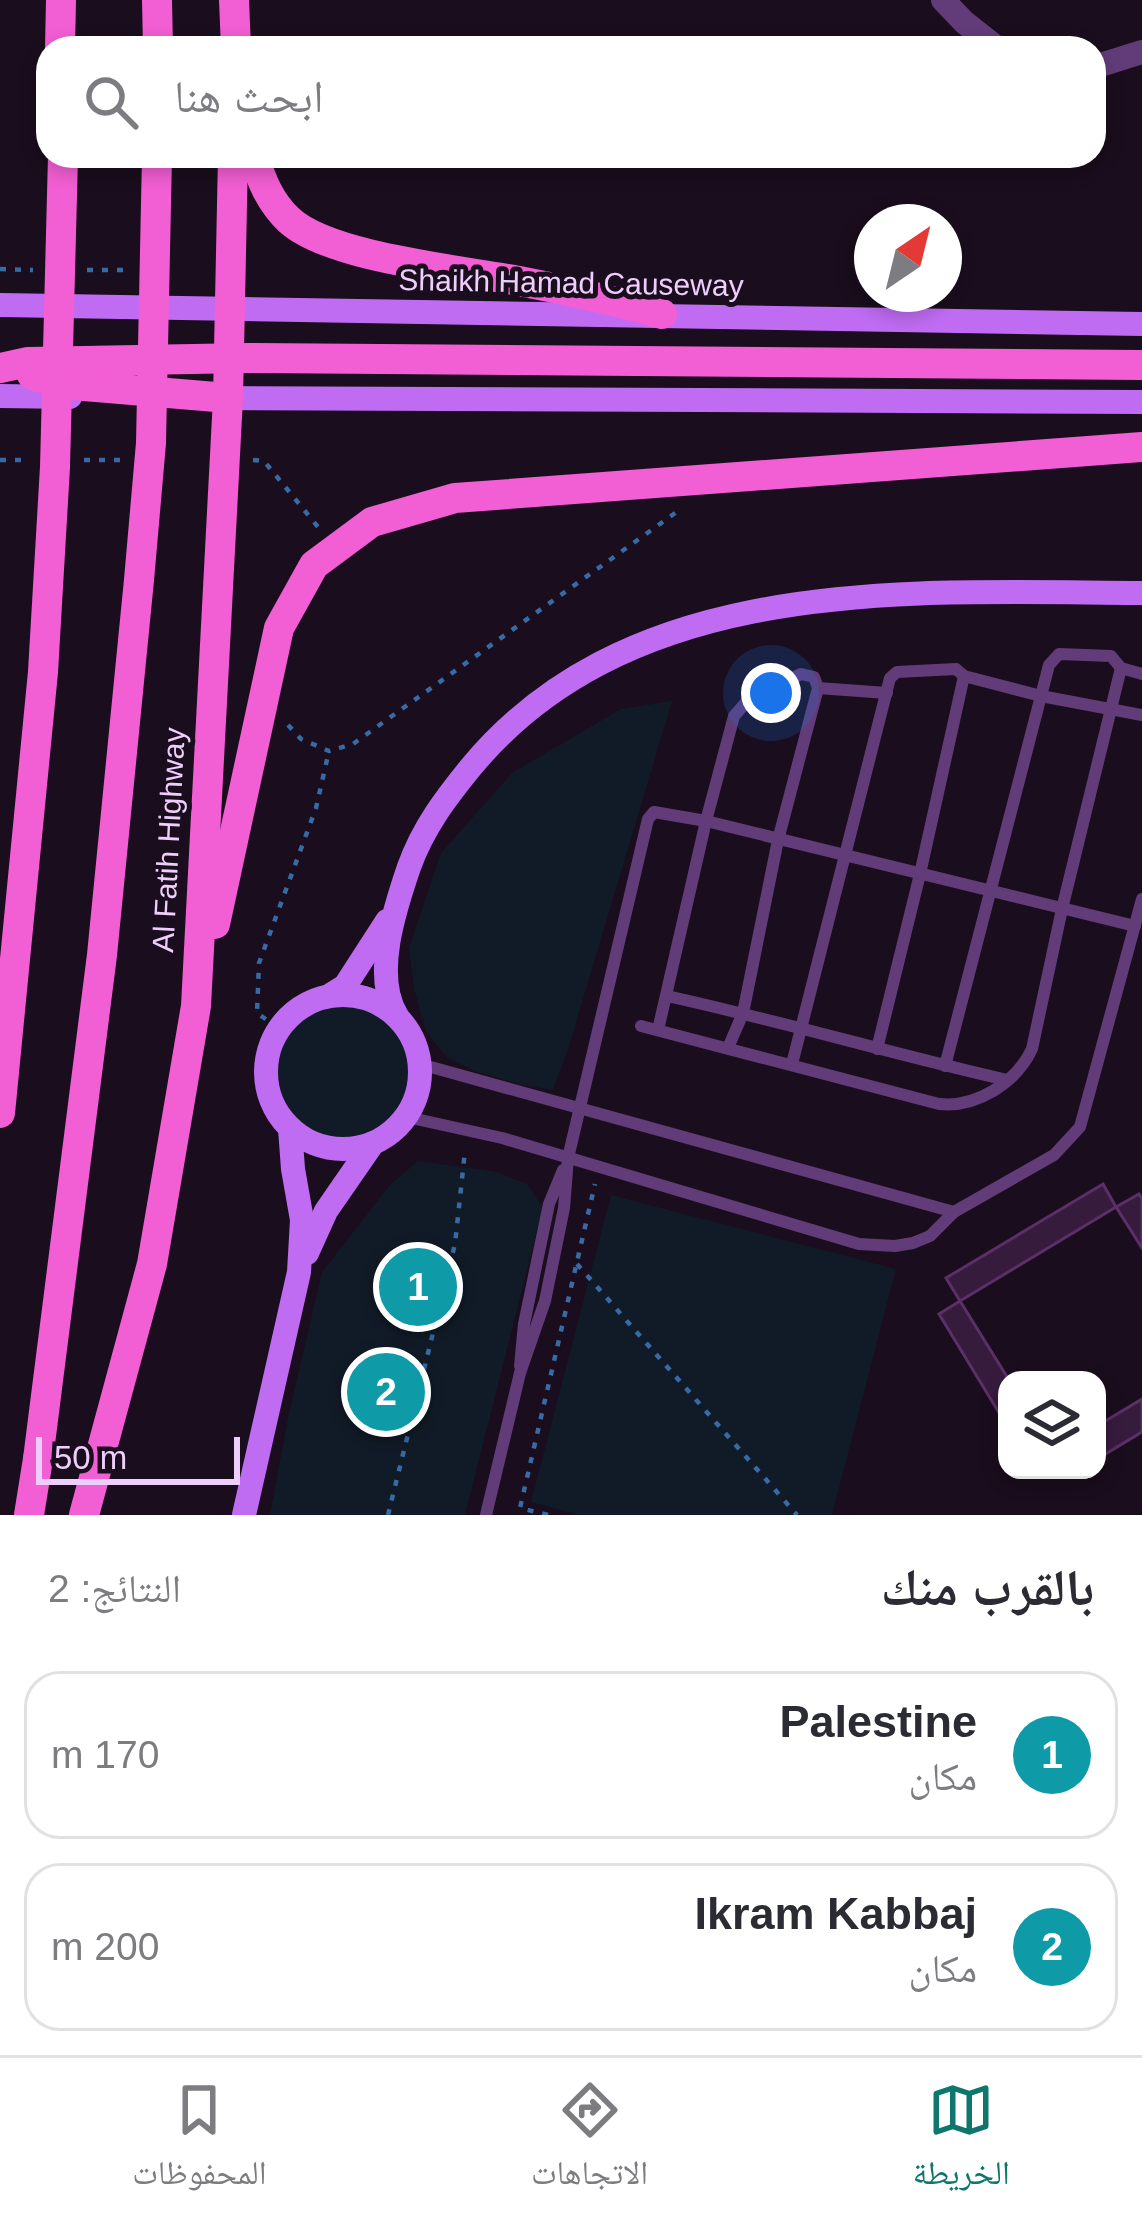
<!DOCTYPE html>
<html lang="ar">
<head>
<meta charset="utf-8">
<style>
	body { margin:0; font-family:Helvetica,"Noto Naskh Arabic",sans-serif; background:#f7f7f7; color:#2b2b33; direction:rtl }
	.controls { position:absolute; right:36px; bottom:36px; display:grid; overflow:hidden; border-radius:24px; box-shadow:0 6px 18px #0003 }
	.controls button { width:108px; height:108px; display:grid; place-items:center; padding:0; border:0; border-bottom:3px solid #e1e1e2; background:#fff; color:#2b2b33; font:60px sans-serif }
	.compass { position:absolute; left:854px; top:204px; width:108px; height:108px; border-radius:50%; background:#fff; box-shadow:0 6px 18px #0003; rotate:35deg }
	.scale { position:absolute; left:36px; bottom:30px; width:204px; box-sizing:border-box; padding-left:12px; border:6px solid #eecefb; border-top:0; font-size:33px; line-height:42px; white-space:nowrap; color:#eecefb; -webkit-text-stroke:9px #1a0d1d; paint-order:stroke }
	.you { position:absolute; left:771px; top:693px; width:42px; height:42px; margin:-30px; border:9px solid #fff; border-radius:50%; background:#1a73e8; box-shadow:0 0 0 18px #1a73e833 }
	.badge { display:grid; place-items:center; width:78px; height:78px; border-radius:50%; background:#0f766e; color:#fff; font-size:39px; font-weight:700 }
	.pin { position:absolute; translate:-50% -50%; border:6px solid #fff; box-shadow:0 3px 12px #0006 }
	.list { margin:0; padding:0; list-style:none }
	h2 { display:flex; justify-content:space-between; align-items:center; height:156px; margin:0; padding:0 48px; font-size:51px }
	h2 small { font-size:39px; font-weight:400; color:#7c7c81 }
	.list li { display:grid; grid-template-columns:78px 1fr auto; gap:36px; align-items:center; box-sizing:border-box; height:168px; margin:0 24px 24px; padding:0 24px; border:3px solid #e1e1e2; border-radius:36px }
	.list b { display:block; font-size:45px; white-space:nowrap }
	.list p { margin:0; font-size:39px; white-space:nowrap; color:#7c7c81 }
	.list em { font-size:39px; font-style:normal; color:#7c7c81 }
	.icon { flex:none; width:66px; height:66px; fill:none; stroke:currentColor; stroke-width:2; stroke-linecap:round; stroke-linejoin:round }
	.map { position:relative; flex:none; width:1142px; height:1515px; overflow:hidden; direction:ltr }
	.search { position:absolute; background:#fff; box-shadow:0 6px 18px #0003; left:36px; right:36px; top:36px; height:132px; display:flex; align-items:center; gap:30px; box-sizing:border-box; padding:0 42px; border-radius:36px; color:#7c7c81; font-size:45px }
	.sheet { height:540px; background:#fff }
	nav { display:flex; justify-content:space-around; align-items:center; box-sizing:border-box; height:168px; border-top:3px solid #e1e1e2; background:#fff; font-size:33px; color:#7c7c81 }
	nav a { display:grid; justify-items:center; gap:6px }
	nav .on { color:#0f766e }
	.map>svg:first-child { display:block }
	.green { fill:#111b27 }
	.building { fill:#361b3d; stroke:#5b2f67; stroke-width:3 }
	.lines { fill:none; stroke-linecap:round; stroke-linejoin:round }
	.path { stroke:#366ba6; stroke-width:4.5; stroke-dasharray:6 9; stroke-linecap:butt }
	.lane { stroke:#623c79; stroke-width:12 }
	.street { stroke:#623c79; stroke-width:24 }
	.secondary { stroke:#bf6cf3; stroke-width:24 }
	.primary { stroke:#f25ed3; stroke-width:30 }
	.primary-bridge { stroke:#f25ed3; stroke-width:30 }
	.labels { text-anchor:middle; stroke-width:10; stroke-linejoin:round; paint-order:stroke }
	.street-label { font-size:30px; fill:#eecefb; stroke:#1a0d1d }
</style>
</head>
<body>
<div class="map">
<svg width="1142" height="1515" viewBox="0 0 1142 1515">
	<rect width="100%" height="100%" fill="#1a0d1d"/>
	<g class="green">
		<polygon points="672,701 569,1046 553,1090 523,1085 477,1072 446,1057 426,1031 414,989 409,948 441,853 512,773 621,709"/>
		<circle cx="344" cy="1072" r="66"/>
		<polygon points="418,1161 493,1171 527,1184 543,1207 465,1515 270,1515 288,1418 322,1272 390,1185"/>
		<polygon points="611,1195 896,1269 832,1515 580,1515 531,1502"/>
	</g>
	<g class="building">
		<polygon points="1103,1184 1116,1207 960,1301 946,1278"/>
		<polygon points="1139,1194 1142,1199 1142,1248 1116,1207"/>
		<polygon points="960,1301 1009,1380 1007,1380 1007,1426 939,1314"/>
		<polygon points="1142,1399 1142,1432 1097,1459 1097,1426"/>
	</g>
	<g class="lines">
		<g class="path">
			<polyline points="0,269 33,270"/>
			<polyline points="87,270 129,270"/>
			<polyline points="0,460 24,460"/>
			<polyline points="84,460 120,460"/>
			<polyline points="253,460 264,461 318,527"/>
			<polyline points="288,725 301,739 329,751 353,744 678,511"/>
			<polyline points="278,1028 257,1013 259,963 316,808 329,751"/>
			<polyline points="577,1264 797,1515"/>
			<polyline points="388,1515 455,1244 465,1151"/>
			<polyline points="548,1515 520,1508 595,1184"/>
		</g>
		<g class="lane">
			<polyline points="964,676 1041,696 1142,715"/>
			<polyline points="818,688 887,693"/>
			<path d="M667,996C781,1021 893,1054 1007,1080"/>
			<path d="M641,1026L939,1104C976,1108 1016,1083 1032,1049L1062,909L1121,668"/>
			<polyline points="658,1030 706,821 734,716 749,699 801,674 814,677 818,688 778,840 743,1013 728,1048"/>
			<polyline points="420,1064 954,1212"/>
			<polyline points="792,1064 890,678 897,672 956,669 964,676 920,874 877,1049"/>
			<polyline points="945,1066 1049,665 1059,654 1111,656 1121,668 1142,674"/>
			<polyline points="407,1117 502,1138 859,1244 895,1246 913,1243 930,1236 954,1212 1054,1155 1080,1127 1142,899"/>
			<polyline points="520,1366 524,1324 549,1204 563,1170"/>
			<polyline points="486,1515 520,1373 545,1301 564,1208 568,1158 648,819 654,812 706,821 1135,926"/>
		</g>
		<g class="street">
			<polyline points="943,0 964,22 997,48"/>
			<polyline points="1094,67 1142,52"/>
		</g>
		<g class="secondary">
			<polyline points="0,305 1142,324"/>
			<polyline points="0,396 70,397"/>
			<polyline points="212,398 1142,402"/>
			<polyline points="332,994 345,986 387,921"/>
			<circle cx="343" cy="1072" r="77"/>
			<path d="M397,1016C372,976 395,908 409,867C423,828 445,799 471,767C633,572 913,592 1142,593"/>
			<polyline points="307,1253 326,1211 373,1143"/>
			<polyline points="244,1515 299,1272 302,1220 293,1169 290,1128"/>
		</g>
		<g class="primary">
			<polyline points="157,0 158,48"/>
			<polyline points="234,0 236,48"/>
			<polyline points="60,48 61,0"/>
			<path d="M254,156C261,180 270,202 289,220C330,258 462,270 519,281C567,290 615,301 662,314"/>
			<polyline points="0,368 28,362 247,358 1142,365"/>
			<polyline points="32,375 60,384 228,398"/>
			<polyline points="215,924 279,628 314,565 372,522 455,498 1142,447"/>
			<polyline points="29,1515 38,1459"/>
			<polyline points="84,1515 152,1264 196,1006 228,398 233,156"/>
		</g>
		<g class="primary-bridge">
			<polyline points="0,1113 43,672 55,467 63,156"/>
			<polyline points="38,1459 102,955 139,580 151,443 157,156"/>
		</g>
	</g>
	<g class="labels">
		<g class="street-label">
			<text transform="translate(571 283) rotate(1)" y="10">Shaikh Hamad Causeway</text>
			<text transform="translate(169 840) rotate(-87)" y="10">Al Fatih Highway</text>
		</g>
	</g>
</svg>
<div class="controls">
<button><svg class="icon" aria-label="layers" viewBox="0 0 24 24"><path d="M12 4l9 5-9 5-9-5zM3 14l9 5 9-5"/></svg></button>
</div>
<svg class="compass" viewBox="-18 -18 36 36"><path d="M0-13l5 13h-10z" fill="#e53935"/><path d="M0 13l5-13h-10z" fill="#7c7c81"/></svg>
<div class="scale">50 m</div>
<div class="you"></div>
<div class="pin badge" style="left:418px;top:1287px;background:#0f9aa8">1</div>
<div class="pin badge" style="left:386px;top:1392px;background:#0f9aa8">2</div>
<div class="search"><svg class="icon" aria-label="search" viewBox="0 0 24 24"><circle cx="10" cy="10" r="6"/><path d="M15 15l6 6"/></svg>ابحث هنا</div>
</div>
<section class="sheet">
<h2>بالقرب منك<small>النتائج: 2</small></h2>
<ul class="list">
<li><span class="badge" style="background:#0f9aa8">1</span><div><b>Palestine</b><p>مكان</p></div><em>170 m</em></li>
<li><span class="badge" style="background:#0f9aa8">2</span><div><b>Ikram Kabbaj</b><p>مكان</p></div><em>200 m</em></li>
</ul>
</section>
<nav>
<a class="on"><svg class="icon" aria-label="map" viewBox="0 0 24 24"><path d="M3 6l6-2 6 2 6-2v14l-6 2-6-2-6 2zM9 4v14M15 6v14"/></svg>الخريطة</a>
<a><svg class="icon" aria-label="directions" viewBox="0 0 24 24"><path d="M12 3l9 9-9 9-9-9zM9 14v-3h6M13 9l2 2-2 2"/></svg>الاتجاهات</a>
<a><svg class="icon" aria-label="saved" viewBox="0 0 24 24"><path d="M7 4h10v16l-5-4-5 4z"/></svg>المحفوظات</a>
</nav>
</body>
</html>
